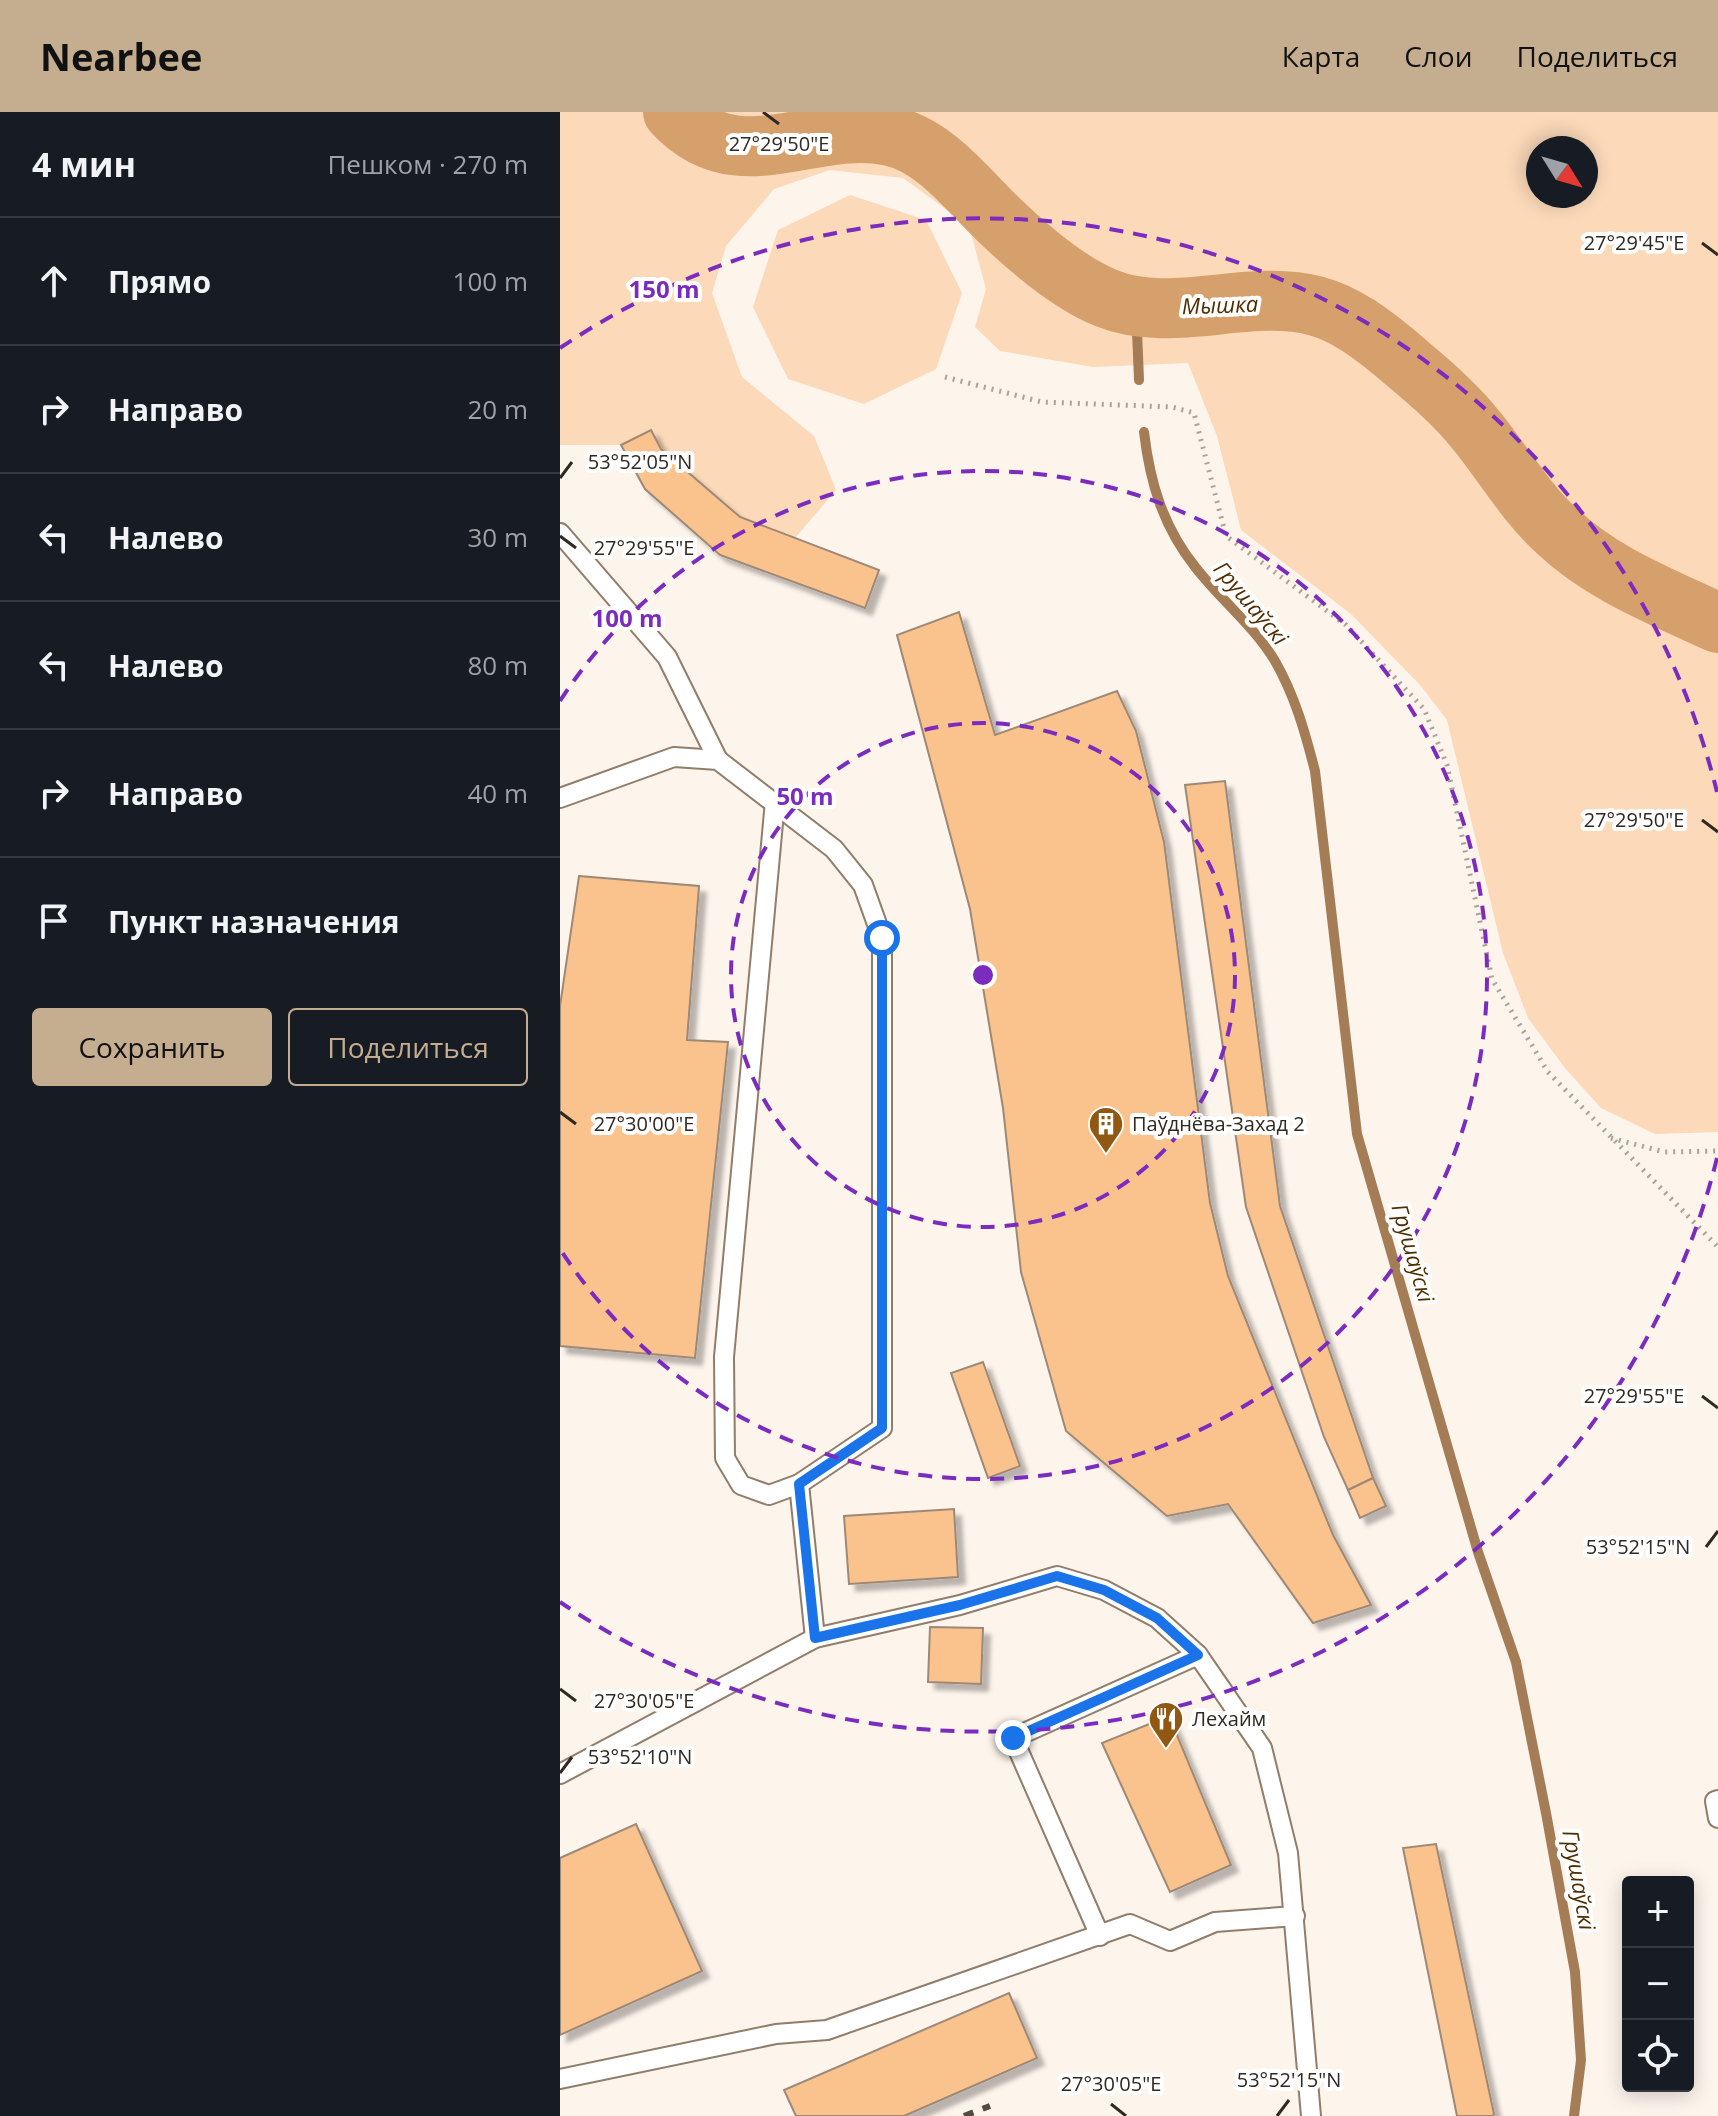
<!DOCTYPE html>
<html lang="ru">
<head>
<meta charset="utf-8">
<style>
	body { margin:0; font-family:"Open Sans",sans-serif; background:#20242c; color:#f1f3f6 }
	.controls { position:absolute; right:24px; bottom:24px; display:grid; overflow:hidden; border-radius:8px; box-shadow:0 4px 20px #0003 }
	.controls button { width:72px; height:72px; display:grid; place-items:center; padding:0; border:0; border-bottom:2px solid #363941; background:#171b24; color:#f1f3f6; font:40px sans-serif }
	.compass { position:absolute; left:966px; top:24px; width:72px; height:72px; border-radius:50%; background:#171b24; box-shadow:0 4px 20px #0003; rotate:127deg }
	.stop { position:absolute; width:24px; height:24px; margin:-18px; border:6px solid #1a73e8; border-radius:50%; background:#fff }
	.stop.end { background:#1a73e8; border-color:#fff; box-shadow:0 2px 8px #0008 }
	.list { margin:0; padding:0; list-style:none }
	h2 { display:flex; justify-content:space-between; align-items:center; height:104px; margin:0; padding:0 32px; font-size:34px }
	h2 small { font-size:26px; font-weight:400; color:#9ea1a6 }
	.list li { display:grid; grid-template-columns:52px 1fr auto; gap:24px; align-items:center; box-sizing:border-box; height:128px; padding:0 32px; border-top:2px solid #363941 }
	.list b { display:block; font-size:30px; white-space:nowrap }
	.list em { font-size:26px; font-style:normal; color:#9ea1a6 }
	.actions { display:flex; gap:16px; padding:24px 32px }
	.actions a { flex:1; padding:18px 0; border:2px solid #c5ad8f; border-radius:8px; text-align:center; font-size:28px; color:#c5ad8f }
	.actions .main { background:#c5ad8f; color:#111 }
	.icon { flex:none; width:44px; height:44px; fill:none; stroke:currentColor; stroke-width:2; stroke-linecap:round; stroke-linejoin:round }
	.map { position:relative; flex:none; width:1158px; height:2004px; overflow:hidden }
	header { display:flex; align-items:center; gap:48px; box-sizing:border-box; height:112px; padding:0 40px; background:#c5ad8f; color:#111 }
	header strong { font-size:38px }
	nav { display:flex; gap:44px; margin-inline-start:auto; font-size:28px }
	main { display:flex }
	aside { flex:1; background:#171b24 }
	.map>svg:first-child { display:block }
	.green { fill:#fbd9b9; fill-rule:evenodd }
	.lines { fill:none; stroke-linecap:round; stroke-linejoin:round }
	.stream { stroke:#a47c56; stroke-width:10 }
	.river { stroke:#d5a06c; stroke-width:60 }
	.building { fill:#fac38e; stroke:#9d8976; stroke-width:2; filter:url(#shadow) }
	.lane-casing { stroke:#907d6a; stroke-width:22 }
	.path { stroke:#aba29a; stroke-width:5; stroke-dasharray:2 6; stroke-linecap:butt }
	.lane { stroke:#fff; stroke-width:18 }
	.rail { stroke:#534b43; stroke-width:6; stroke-dasharray:10 10; stroke-linecap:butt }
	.route { stroke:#1a73e8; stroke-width:10 }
	.ticks { fill:none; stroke:#312921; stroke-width:3 }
	.ring { fill:none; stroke:#7b2cbf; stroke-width:4; stroke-dasharray:14 10 }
	.labels { text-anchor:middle; stroke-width:8; stroke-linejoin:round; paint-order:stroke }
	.poi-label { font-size:20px; fill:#312921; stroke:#fff; text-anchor:start }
	.water-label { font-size:22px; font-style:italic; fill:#502d01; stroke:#fff }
	.ticks-label { font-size:20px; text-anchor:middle; fill:#312921; stroke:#fff; stroke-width:8; stroke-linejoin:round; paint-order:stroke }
	.centre { fill:#7b2cbf; stroke:#fff; stroke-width:4 }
	.ring-label { font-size:24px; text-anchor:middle; font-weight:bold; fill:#7b2cbf; stroke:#fff; stroke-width:8; stroke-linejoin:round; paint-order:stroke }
</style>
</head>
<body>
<header>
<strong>Nearbee</strong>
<nav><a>Карта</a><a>Слои</a><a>Поделиться</a></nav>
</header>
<main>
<aside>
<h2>4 мин<small>Пешком · 270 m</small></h2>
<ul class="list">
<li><svg class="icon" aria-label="ahead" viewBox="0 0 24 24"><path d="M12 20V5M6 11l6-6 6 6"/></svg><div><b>Прямо</b></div><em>100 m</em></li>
<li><svg class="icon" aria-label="right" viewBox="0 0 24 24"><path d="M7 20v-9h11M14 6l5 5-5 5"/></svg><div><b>Направо</b></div><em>20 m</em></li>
<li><svg class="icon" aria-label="left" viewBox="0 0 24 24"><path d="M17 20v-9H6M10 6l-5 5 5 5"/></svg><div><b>Налево</b></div><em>30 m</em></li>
<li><svg class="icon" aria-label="left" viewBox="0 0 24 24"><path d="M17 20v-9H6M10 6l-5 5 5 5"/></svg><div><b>Налево</b></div><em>80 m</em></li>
<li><svg class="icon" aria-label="right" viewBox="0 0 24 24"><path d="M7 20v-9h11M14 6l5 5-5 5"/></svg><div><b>Направо</b></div><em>40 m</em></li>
<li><svg class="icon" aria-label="arrive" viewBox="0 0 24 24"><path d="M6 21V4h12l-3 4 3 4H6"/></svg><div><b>Пункт назначения</b></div></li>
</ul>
<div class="actions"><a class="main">Сохранить</a><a>Поделиться</a></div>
</aside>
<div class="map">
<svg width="1158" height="2004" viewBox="0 0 1158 2004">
	<defs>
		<filter id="shadow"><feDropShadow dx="7" dy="7" stdDeviation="2" flood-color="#0004"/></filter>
	</defs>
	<rect width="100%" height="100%" fill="#fdf4ec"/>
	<g class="green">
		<path d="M0,0H1158V1020L1095,1022L1041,996L1005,956L968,906L943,841L887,608L860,573L791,502L681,418L657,324L628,251L533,255L440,239L415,215L426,177L409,114L343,66L270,58L214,77L166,134L152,181L182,265L254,324L276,378L235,426L180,405L61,333H0ZM978,36H1026V84H978Z"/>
		<polygon points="290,83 366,108 402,181 376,257 304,292 228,267 193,195 218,118"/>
	</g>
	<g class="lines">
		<g class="stream">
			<polyline points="576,194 579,268"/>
			<path d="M584,320C590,371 603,415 636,456C661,488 694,514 715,549C735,584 745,620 755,659L797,1022L918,1440L956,1550L986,1701L1015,1860L1021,1948L1014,2004"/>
		</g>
		<path class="river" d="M113,0C178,71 253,7 330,24C374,33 406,76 437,106C467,135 507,170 546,186C612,213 688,176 756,194C786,202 812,222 835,241C863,265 892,288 916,318C943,351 965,390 997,419C1042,462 1103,485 1158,511"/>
	</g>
	<g class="building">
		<polygon points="91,318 101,337 180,405 319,458 305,496 160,443 85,377 61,333"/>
		<polygon points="399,500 435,623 557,579 576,619 604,730 650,1091 668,1164 773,1423 811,1493 753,1511 668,1392 607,1404 506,1319 461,1160 443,996 410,797 337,523"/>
		<polygon points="665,669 720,1094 813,1366 788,1378 764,1325 686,1095 625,673"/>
		<polygon points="19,764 139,774 127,928 168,930 135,1246 0,1234 0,894"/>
		<polygon points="423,1250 460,1354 428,1366 391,1261"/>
		<polygon points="813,1366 826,1394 800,1406 788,1378"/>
		<polygon points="394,1397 398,1465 289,1472 284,1404"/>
		<polygon points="370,1515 423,1516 421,1572 368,1570"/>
		<polygon points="609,1604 671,1753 610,1780 542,1631"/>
		<polygon points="76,1712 142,1859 0,1923 0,1746"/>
		<polygon points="876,1732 934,2002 933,2004 897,2004 843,1736"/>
		<polygon points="449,1881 477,1946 344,2004 236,2004 224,1978"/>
	</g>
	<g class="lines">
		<defs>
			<g id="lane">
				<polyline points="0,421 107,545 158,648"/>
				<polyline points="0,686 114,645 158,648 274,737 303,773 322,826 322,1316 239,1372 255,1526"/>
				<polyline points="215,689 164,1245 165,1346 181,1373 209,1383 239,1372"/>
				<polyline points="0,1662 255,1526 400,1493 497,1464 544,1478 597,1506 638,1543 702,1636 728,1741 751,2004"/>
				<polyline points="1158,1688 1155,1689 1158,1706"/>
				<polyline points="540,1824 453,1626 638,1543"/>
				<polyline points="0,1967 216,1922 267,1918 570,1812 610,1829 655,1810 735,1804"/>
			</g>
		</defs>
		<use href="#lane" class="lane-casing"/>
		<g class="path">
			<polyline points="385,265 482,290 612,295 634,301 666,424 786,513 864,597 887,653 932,867 988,960 1158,1135"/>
			<polyline points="1051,1026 1104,1040 1158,1039"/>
		</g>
		<use href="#lane" class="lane"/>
		<polyline class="rail" points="404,2004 430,1994"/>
	</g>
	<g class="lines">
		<polyline class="route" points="322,826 322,1316 239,1372 255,1526 400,1493 497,1464 544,1478 597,1506 638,1543 453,1626"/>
	</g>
	<path class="ticks" d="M203,0L219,12M1142,131L1158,143M0,366L12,350M0,424L16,436M1142,708L1158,720M0,1000L16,1012M1142,1284L1158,1296M1146,1435L1158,1419M0,1577L16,1589M0,1661L12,1645M551,1992L566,2004M717,2004L729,1988"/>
	<g class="ring">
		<circle cx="423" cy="863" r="252"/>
		<path d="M0 589A504 504 0 1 1 0 1137"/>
		<path d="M1157 1046A756 756 0 0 1 0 1490M0 236A756 756 0 0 1 1157 680"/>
	</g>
	<defs>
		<symbol id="building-pin" viewBox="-11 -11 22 30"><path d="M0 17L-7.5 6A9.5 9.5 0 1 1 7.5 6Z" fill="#905811" stroke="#fff"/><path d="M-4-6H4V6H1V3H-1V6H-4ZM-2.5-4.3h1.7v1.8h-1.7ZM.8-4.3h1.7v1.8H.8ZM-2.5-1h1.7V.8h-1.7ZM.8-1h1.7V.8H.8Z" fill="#fff"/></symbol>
		<symbol id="restaurant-pin" viewBox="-11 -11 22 30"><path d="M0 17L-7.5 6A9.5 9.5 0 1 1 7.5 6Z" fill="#905811" stroke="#fff"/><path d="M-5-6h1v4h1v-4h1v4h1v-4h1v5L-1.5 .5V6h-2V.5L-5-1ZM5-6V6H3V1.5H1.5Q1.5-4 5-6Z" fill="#fff"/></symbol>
	</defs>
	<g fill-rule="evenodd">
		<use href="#building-pin" x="526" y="992" width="40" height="54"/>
		<use href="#restaurant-pin" x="586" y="1587" width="40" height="54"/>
	</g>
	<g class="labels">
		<g class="poi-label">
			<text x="572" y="1019">Паўднёва-Захад 2</text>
			<text x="632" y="1614">Лехайм</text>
		</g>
		<g class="water-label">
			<text transform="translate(660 193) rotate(-2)" y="8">Мышка</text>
			<text transform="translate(691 491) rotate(50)" y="8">Грушаўскі</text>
			<text transform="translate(853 1141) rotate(74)" y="8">Грушаўскі</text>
			<text transform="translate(1019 1768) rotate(80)" y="8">Грушаўскі</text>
		</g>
	</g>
	<g class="ticks-label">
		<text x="219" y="39">27°29'50"E</text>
		<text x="1074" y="138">27°29'45"E</text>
		<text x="80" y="357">53°52'05"N</text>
		<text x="84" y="443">27°29'55"E</text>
		<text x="1074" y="715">27°29'50"E</text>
		<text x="84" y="1019">27°30'00"E</text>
		<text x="1074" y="1291">27°29'55"E</text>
		<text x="1078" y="1442">53°52'15"N</text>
		<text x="84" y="1596">27°30'05"E</text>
		<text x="80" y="1652">53°52'10"N</text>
		<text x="729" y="1975">53°52'15"N</text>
		<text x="551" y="1979">27°30'05"E</text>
	</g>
	<circle cx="423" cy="863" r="12" class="centre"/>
	<g class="ring-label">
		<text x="104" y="186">150 m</text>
		<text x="67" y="515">100 m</text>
		<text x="245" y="693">50 m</text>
	</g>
</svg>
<div class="controls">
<button>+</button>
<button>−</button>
<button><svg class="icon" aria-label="locate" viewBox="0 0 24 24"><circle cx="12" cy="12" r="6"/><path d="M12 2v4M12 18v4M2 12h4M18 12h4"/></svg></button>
</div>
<svg class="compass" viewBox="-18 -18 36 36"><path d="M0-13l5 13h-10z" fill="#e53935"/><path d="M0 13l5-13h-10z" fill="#9ea1a6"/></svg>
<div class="stop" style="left:322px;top:826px"></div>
<div class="stop end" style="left:453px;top:1626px"></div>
</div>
</main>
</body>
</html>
